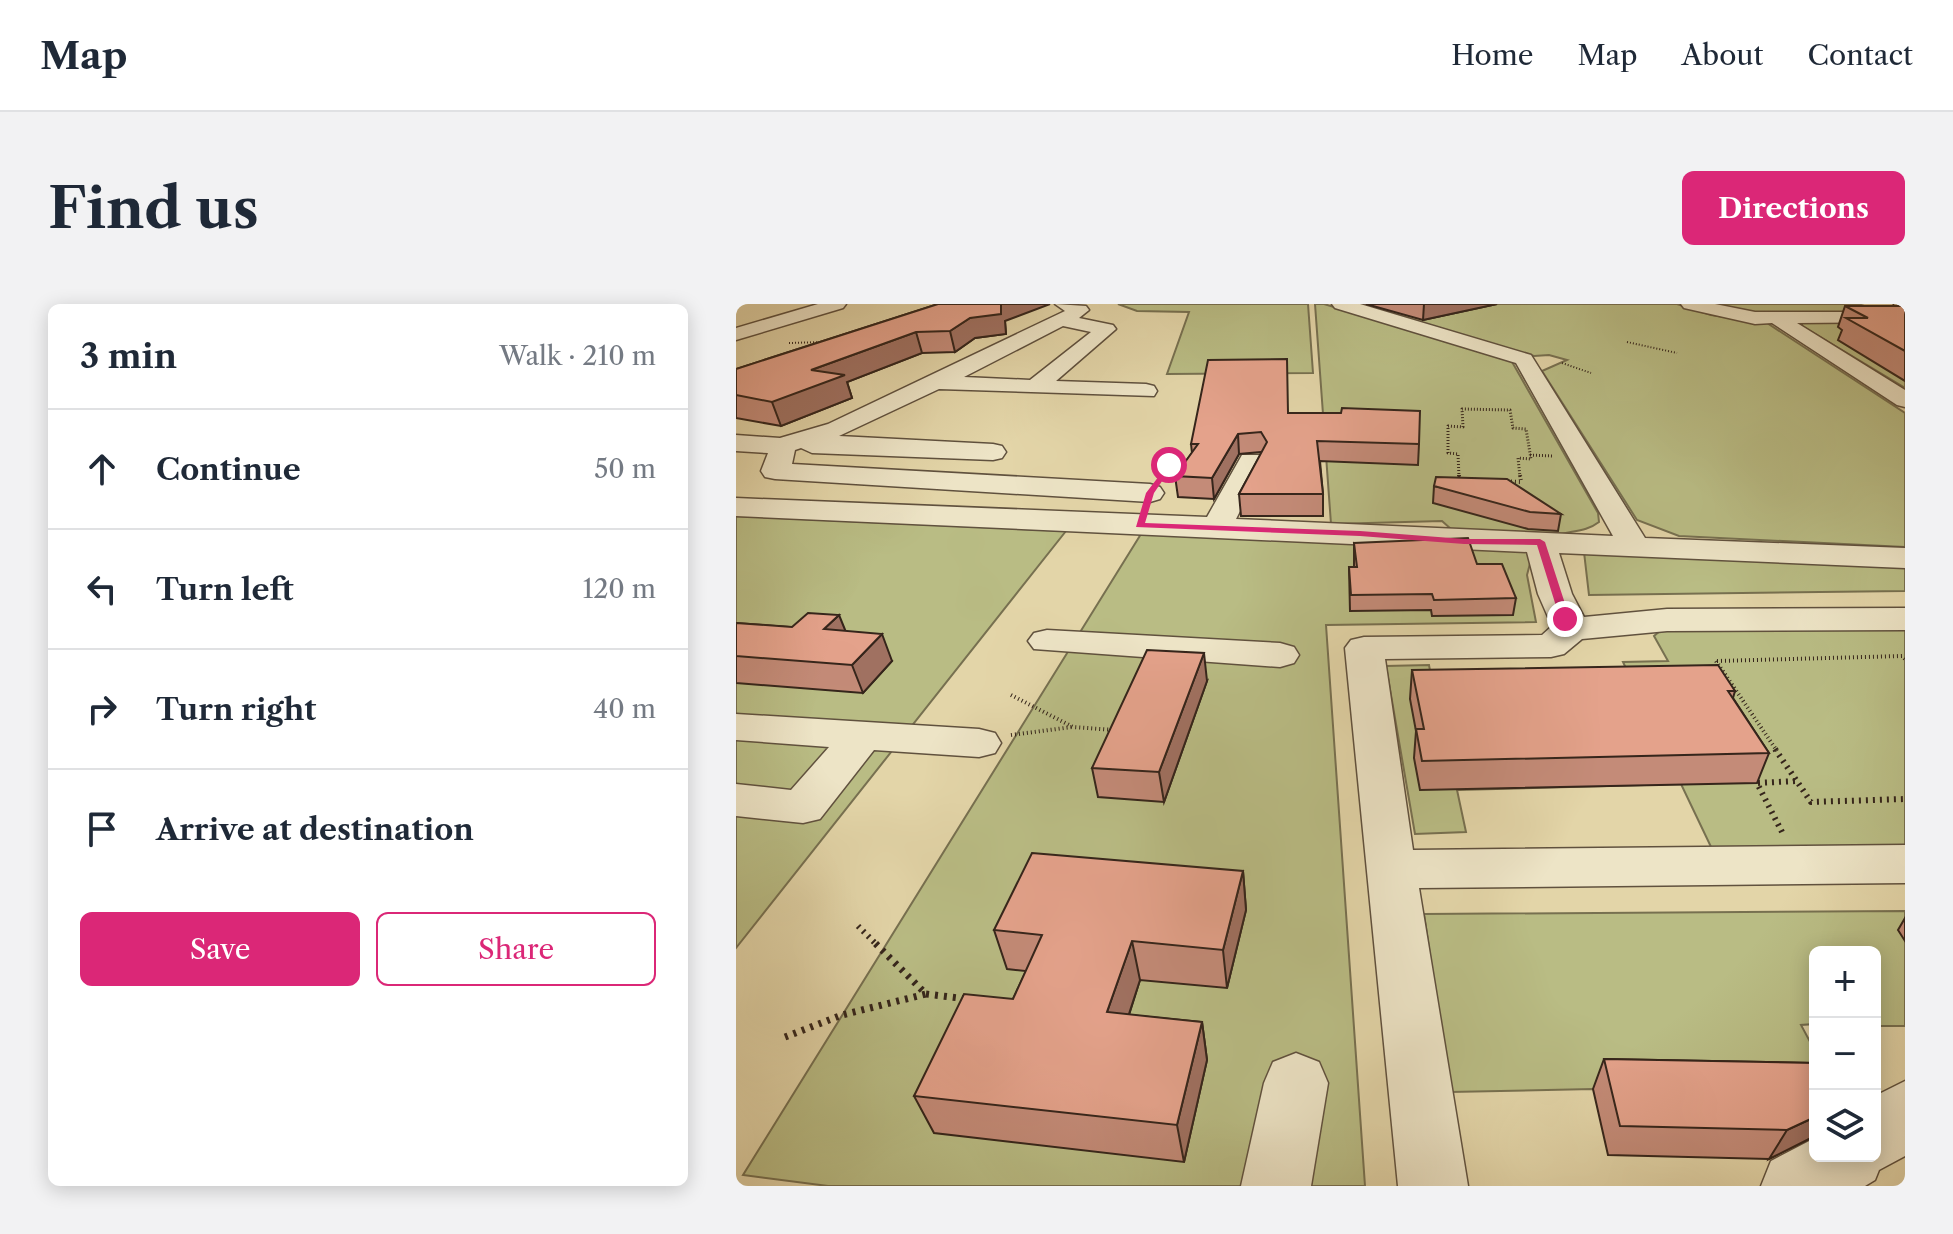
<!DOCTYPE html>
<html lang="en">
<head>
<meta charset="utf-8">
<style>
	body { margin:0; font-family:"Libre Caslon Text",serif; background:#f2f2f3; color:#1f2937 }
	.controls { position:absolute; right:24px; bottom:24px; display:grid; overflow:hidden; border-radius:12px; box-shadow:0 4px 20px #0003 }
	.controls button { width:72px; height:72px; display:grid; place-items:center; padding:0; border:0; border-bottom:2px solid #e0e1e3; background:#fff; color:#1f2937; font:40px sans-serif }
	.stop { position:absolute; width:24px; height:24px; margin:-18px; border:6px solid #db2777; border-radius:50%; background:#fff }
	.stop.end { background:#db2777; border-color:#fff; box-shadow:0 2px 8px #0008 }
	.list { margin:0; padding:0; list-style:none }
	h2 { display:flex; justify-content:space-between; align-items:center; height:104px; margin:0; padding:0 32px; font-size:34px }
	h2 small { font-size:26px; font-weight:400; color:#747a83 }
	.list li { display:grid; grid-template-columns:52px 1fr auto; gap:24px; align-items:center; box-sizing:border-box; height:120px; padding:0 32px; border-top:2px solid #e0e1e3 }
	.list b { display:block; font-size:30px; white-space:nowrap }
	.list em { font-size:26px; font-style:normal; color:#747a83 }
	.actions { display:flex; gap:16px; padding:24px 32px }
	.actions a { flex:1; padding:18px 0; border:2px solid #db2777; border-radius:12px; text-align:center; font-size:28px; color:#db2777 }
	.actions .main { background:#db2777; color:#fff }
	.icon { flex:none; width:44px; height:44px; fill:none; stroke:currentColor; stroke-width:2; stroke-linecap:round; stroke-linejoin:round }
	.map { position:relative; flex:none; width:1169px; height:882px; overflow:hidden; border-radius:12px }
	header { display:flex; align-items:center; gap:48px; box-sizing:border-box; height:112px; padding:0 40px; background:#fff; border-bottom:2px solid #e0e1e3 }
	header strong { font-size:38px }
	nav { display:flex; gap:44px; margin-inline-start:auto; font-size:28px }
	.intro { display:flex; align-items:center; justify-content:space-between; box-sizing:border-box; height:192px; padding:0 48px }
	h1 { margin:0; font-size:56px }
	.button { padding:20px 36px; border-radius:12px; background:#db2777; color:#fff; font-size:28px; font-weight:700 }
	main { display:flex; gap:48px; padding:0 48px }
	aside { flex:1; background:#fff; border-radius:12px; box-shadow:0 4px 20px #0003 }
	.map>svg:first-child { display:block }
	.green { fill:#b9bc84; stroke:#777050; stroke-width:2 }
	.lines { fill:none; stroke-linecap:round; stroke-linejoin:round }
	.minor-casing { stroke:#60513e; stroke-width:3 }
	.major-casing { stroke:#35251b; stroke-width:3 }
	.path-far4 { stroke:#35251b; stroke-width:2; stroke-dasharray:1 2; stroke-linecap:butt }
	.path-far3 { stroke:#35251b; stroke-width:3; stroke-dasharray:1 2; stroke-linecap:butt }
	.path-far2 { stroke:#35251b; stroke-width:4; stroke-dasharray:1 3; stroke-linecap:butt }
	.path-far1 { stroke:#35251b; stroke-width:6; stroke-dasharray:2 5; stroke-linecap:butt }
	.path { stroke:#35251b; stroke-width:7; stroke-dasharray:3 6; stroke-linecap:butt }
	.minor { fill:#ede4c6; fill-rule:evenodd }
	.major { fill:#e3d5a8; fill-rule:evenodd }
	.wall { fill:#c48b78; stroke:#35251b; stroke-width:2 }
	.shaded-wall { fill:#a07161; stroke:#35251b; stroke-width:2 }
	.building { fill:#e4a28b; stroke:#35251b; stroke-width:2 }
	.route { fill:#db2777 }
</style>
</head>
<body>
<header>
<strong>Map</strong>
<nav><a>Home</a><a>Map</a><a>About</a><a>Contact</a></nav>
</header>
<div class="intro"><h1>Find us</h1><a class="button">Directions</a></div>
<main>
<aside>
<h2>3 min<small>Walk · 210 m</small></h2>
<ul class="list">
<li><svg class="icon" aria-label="ahead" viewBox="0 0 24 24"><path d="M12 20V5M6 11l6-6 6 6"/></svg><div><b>Continue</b></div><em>50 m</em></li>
<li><svg class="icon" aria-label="left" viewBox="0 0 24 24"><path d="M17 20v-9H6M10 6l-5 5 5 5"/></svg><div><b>Turn left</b></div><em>120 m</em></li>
<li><svg class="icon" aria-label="right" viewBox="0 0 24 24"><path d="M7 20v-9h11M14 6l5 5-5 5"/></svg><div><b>Turn right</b></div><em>40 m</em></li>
<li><svg class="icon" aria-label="arrive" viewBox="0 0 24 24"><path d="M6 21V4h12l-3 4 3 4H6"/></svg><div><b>Arrive at destination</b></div></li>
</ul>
<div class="actions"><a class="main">Save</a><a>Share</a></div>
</aside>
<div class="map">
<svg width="1169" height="882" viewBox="0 0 1169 882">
	<rect width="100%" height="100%" fill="#e3d5a8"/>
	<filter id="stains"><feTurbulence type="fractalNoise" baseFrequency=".0025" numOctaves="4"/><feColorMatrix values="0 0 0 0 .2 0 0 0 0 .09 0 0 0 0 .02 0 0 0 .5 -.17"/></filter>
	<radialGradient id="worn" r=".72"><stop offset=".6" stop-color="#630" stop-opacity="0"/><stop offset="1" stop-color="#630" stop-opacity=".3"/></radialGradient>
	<g class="green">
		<polygon points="382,0 572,0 577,69 431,70 453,8 401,7"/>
		<path d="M579,0H588L775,56L862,209L863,218C849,229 832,226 816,233H724L706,217L595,220Z"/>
		<polygon points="617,0 941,0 975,11 1031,19 1169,109 1169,243 943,232 901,216 806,67 831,56 813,51 798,52"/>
		<polygon points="965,0 1122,0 1151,9 1030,10"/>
		<polygon points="1073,17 1169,17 1169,84 1066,22 1066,19"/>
		<polygon points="0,212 330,227 0,644"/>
		<polygon points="405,230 798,244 791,271 800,318 590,321 629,882 92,882 7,871"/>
		<polygon points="848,248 1169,263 1169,287 853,291"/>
		<polygon points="936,317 945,327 1163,325 1169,319 1169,546 976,545 945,480 721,486 730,528 679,530 650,362 693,361 699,394 902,390 887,358 932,357 918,332"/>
		<polygon points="1169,607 1169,722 1139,722 1139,648 1079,648 1079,720 1065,721 1079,747 1079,789 857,785 714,788 688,610"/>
	</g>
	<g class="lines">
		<defs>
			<g id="minor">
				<polygon points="82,0 110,0 107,4 0,36 0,24"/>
				<path d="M319,0L350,2L353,6L343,14L377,21L380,25L320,77L410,80L418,82L421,87L418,92L203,85L103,132L257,140L266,142L270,148L266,154L257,156L76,149L65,144L59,146L56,160L414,180L424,183L428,189L424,195L414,198L39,175L29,173L25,167L32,149L0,147V131L44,134L92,120L329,7ZM327,22L355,28L294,76L228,73Z"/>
				<polygon points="596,0 624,0 795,51 909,234 1169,244 1169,264 823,249 836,290 848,313 931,305 1169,304 1169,326 931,327 846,335 828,350 815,353 649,355 677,546 1169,541 1169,579 683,584 732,882 662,882 609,344 615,336 628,333 806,331 816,322 802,290 791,248 0,212 0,194 471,213 506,151 526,151 529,157 500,215 877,232 780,59 599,4"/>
				<polygon points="945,0 979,0 1019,8 1169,8 1169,18 1061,19 1169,86 1169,103 1161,101 1036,19 1019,20 948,4"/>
				<polygon points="311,326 544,339 558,343 563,351 558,359 544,363 298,345 292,337 298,329"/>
				<polygon points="0,410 243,425 259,429 265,439 259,449 243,453 138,446 84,515 67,519 0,512 0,480 55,486 93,443 0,436"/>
				<polygon points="560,749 583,758 592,779 575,882 505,882 528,779 537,758"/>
				<polygon points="1169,777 1169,852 1143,866 1139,876 1129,882 1025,882 1035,857 1079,834 1079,852 1139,852 1139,792"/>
			</g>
			<polygon id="major" points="1158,0 1169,0 1169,5 1161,4"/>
		</defs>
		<use href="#minor" class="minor-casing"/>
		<use href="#major" class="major-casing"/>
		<g class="path-far4">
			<polyline points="891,38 941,49"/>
			<polyline points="53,39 87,38"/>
			<polyline points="826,59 855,69"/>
		</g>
		<g class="path-far3">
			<polyline points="794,151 817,152"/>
			<polyline points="723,173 722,150 712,149 712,122 727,123 726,105 774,106 777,124 790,125 795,155 782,154 784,173"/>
		</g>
		<g class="path-far2">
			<polyline points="723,171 723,175 785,178 784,171"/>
			<polyline points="980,357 1041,447"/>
			<polyline points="981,357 1166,352 1169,355"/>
			<polyline points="275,391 337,423 378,426"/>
			<polyline points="275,431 336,423"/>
		</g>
		<g class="path-far1">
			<polyline points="1039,445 1075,498 1169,495"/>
			<polyline points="1046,528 1021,479 1060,477"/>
			<polyline points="122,622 140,640"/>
		</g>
		<g class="path">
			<polyline points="190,690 231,695"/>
			<polyline points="49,733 106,711 190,690 138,638"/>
		</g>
		<use href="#minor" class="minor"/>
		<use href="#major" class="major"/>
	</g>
	<g class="wall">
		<polygon points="202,0 269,17 270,30 239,34 219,48 186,49 111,78 116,94 45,122 0,114 0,65"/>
		<polygon points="630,0 761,0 687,16"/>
		<polygon points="1109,2 1169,2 1169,77 1102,36 1106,26 1102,23"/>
		<polygon points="552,109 683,140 682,161 584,157 587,190 587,212 505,212 503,190 526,148 503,150 478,195 442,193 439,172 456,149 455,140"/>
		<polygon points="698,182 825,210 822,227 792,225 697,199"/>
		<polygon points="618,239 741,260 780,294 777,311 696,312 695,306 614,307 613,263 618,263"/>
		<polygon points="0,319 109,327 156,357 127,389 0,379"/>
		<polygon points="676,366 999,387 997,394 1033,449 1021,479 684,486 678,454 680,427 674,395"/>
		<polygon points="471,377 428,498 362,493 356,464"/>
		<polygon points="507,567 510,606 491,684 404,676 393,711 466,718 471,756 448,858 198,829 178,792 277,695 290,667 271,665 258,626"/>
		<polygon points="1169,614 1169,637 1162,626"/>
		<polygon points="868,755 1079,759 1079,832 1033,855 872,851 857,785"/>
	</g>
	<g class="shaded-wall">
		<polygon points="265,0 314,0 269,17 270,30 239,34 219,48 214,27 234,14"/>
		<polygon points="688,0 761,0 687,16"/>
		<polygon points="180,28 186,49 111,78 116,94 45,122 36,98 75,66"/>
		<polygon points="502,130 503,150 478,195 476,174"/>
		<polygon points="103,311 114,338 88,325"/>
		<polygon points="146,330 156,357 127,389 116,361"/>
		<polygon points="468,349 471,377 428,498 423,468"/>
		<polygon points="507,567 510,606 491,684 487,646"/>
		<polygon points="396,637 404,676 381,747 371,708"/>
		<polygon points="466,718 471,756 448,858 441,821"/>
		<polygon points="1079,813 1079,832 1033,855 1051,826"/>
	</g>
	<g class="building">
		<polygon points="202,0 265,0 265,10 234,14 214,27 180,28 75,66 109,71 36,98 0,91 0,65"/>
		<polygon points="1109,2 1169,2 1169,47 1110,14 1132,14"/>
		<polygon points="551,55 552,109 605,109 606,104 684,107 683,140 581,137 587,190 503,190 531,138 525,128 502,130 476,174 439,172 462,140 455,140 472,56"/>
		<polygon points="700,173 771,175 825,210 794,208 698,182"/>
		<polygon points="732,234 741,260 766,260 780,294 698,296 696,290 615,291 613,263 621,263 618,239"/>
		<polygon points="72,309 103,311 88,325 146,330 116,361 0,352 0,319 56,323"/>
		<polygon points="411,346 468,349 423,468 356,464"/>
		<polygon points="982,361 999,387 992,387 1033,449 686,457 680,425 688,425 676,366"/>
		<polygon points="296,549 507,567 487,646 396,637 371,708 466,718 441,821 178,792 228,690 277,695 306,631 258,626"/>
		<polygon points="868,755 1079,759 1079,813 1051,826 884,822"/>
	</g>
	<polygon class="route" points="433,159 437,161 418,189 409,219 624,227 728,235 804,235 809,238 834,315 829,319 824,315 801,241 728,240 624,232 400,223 410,189"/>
	<rect width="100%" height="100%" filter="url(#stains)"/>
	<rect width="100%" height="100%" fill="url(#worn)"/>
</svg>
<div class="controls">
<button>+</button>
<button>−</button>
<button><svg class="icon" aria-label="layers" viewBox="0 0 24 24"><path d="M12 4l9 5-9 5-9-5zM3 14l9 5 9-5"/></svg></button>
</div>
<div class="stop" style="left:433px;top:161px"></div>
<div class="stop end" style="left:829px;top:315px"></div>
</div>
</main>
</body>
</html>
